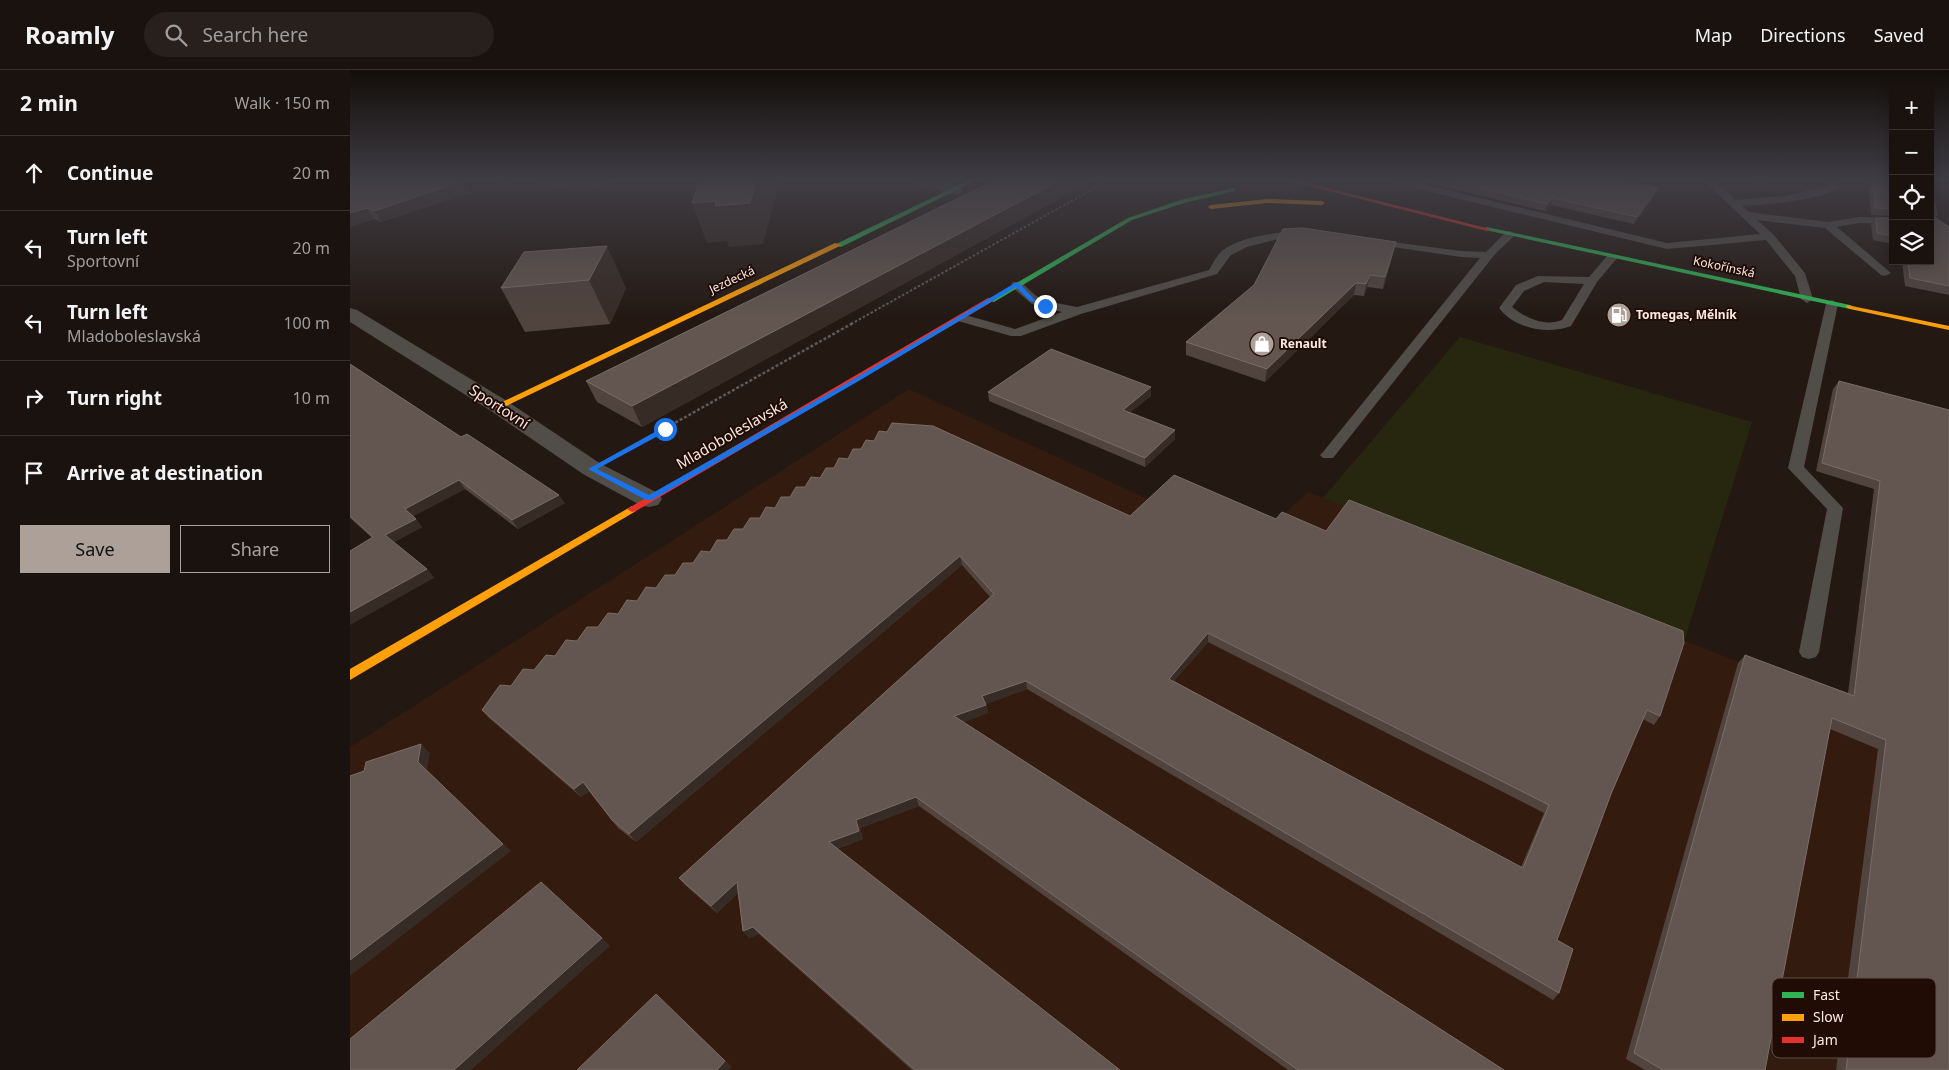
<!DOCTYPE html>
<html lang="en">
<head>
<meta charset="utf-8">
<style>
	body { margin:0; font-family:"Noto Sans",sans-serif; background:#27201c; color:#f1f3f6 }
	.controls { position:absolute; right:15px; top:15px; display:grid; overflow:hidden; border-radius:0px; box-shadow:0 2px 12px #0003 }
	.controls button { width:45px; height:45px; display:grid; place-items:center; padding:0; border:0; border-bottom:1px solid #38322e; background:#1a120e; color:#f1f3f6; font:25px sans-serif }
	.stop { position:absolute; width:15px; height:15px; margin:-11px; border:4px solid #1a73e8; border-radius:50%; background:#fff }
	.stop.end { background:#1a73e8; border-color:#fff; box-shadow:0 1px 5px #0008 }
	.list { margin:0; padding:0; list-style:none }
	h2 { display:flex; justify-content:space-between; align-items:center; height:65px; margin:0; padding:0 20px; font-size:21px }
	h2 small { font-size:16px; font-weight:400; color:#9f9e9e }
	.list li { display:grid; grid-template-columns:32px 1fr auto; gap:15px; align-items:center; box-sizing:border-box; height:75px; padding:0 20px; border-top:1px solid #38322e }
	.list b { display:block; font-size:19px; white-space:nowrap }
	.list p { margin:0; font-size:16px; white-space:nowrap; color:#9f9e9e }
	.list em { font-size:16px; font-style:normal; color:#9f9e9e }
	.actions { display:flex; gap:10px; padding:15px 20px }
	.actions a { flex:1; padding:11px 0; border:1px solid #ada099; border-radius:0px; text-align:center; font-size:18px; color:#ada099 }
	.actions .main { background:#ada099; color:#111 }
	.icon { flex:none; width:28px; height:28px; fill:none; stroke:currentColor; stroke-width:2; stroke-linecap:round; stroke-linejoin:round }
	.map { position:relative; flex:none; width:1599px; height:1000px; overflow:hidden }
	header { display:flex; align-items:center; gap:30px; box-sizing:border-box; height:70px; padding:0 25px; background:#1a120e; border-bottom:1px solid #38322e }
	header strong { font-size:24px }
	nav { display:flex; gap:28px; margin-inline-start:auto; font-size:18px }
	.search { width:350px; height:45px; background:#27201c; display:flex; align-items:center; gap:12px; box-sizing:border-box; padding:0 18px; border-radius:28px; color:#9f9e9e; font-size:19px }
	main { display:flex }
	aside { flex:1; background:#1a120e }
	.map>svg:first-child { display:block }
	.built { fill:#341b0f }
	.green { fill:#27270f }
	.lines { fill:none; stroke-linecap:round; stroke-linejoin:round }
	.path-far1 { stroke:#5f5a56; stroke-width:2; stroke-dasharray:2.5 2; stroke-linecap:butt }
	.path { stroke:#5f5a56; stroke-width:2.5; stroke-dasharray:3 2; stroke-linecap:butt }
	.lane { fill:#514d49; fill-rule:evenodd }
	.street { fill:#514d49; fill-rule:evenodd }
	.fast { fill:#30b455; fill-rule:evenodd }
	.slow { fill:#ff9f0a; fill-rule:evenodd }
	.jam { fill:#e5322d; fill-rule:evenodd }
	.wall { fill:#51443e; fill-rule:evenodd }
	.shaded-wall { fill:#372b25 }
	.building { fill:#635650; stroke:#7a6d67; fill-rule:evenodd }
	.route { fill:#1a73e8 }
	.labels { text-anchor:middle; stroke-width:4; stroke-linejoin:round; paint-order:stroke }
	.far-street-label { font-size:12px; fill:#f8e9e2; stroke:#200c04 }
	.far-poi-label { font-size:12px; font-weight:bold; fill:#f8e9e2; stroke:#200c04; text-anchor:start }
	.street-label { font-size:15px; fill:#f8e9e2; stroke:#200c04 }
	.key { fill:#200c04; stroke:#614e47; stroke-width:1 }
	.key-label { font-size:14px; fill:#f8e9e2 }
</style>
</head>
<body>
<header>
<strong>Roamly</strong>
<div class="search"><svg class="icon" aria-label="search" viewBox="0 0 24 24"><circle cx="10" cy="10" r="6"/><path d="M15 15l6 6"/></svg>Search here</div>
<nav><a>Map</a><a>Directions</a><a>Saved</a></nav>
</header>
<main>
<aside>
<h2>2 min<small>Walk · 150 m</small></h2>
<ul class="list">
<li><svg class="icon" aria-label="ahead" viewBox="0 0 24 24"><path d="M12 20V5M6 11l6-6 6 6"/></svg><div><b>Continue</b></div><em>20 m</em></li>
<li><svg class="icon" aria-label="left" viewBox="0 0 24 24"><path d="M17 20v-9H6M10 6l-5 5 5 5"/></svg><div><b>Turn left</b><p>Sportovní</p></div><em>20 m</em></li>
<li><svg class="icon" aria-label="left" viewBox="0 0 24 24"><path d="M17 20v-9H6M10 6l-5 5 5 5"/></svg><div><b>Turn left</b><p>Mladoboleslavská</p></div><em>100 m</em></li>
<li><svg class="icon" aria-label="right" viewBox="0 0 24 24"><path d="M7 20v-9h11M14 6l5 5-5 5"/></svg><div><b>Turn right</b></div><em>10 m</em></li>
<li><svg class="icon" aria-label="arrive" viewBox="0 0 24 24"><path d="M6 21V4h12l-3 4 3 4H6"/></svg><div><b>Arrive at destination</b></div></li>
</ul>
<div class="actions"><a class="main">Save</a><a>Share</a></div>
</aside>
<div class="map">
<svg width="1599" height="1000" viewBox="0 0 1599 1000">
	<rect width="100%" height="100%" fill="#231812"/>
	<polygon class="built" points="559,319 900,476 958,422 1599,675 1599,1000 0,1000 0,677"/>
	<g class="green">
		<polygon points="1391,109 1443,109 1422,114 1405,122"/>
		<polygon points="1110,267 1402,352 1334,572 973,428"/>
	</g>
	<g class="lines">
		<g class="path-far1">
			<polyline points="135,109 161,114"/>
			<polyline points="501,254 761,109"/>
		</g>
		<polyline class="path" points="273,382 503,253"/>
		<g class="lane">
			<path d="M1034,109H1051L1317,173L1410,164L1352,109H1363L1386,130L1434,126L1478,116L1474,109H1484L1489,117C1474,130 1413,135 1392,136L1399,142L1478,152L1509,147L1543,148V154L1509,153L1487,157L1541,203L1535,206L1531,205L1475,158L1407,150L1423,164L1455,203L1463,229L1457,233L1451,229L1445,206L1416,170L1317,179L1036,111Z"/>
			<polygon points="1580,127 1585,130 1588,145 1580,151"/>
			<polygon points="1160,161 1165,164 1164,166 1146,183 983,388 973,388 970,385 973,382 1130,188 1111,187 1023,174 1019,173 1018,171 1019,169 1111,181 1136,182 1156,162"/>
			<path d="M934,162H952L957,165L952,168L924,170L897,177L881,185L867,204L731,244L671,266H661L608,251L606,248L612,244L665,259L712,242L682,234L663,218L661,215L663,212H671L685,225L696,231L727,237L859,200C863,193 867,185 873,180C890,168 914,165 934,162Z"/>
			<path d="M1262,184L1268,187L1247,212L1221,256C1198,265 1165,259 1149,238L1166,215L1188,206L1239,207L1258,185ZM1194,212L1234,214L1212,250C1194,257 1176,248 1162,237L1174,221Z"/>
			<polygon points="1482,230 1488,234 1454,397 1493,438 1469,582 1466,587 1459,589 1452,587 1449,582 1477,439 1438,398 1476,234"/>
		</g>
		<g class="street">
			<path d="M179,109H269L266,112C239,120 215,118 187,114L182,112Z"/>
			<polygon points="557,109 582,109 611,117 613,120 611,123 605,125 560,112"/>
			<polygon points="0,238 7,240 157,331 251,394 308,423 312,429 308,435 299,437 290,435 233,404 141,341 0,252"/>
		</g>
		<g class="fast">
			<polygon points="621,109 629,109 491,177 484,175"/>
			<polygon points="883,118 885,119 885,121 834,133 782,150 644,232 637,230 778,148 830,130"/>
			<polygon points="1137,157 1500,235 1504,237 1500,239 1135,160 1135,158"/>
		</g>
		<g class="slow">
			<polygon points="917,129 972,131 975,133 972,135 917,133 861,139 858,137 861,135"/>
			<polygon points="485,173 492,175 152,338 146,338 144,336"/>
			<polygon points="1497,235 1599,256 1599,260 1500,239 1496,237"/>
			<polygon points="282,436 287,439 286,441 0,610 0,599"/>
		</g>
		<g class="jam">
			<polygon points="931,109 942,109 1140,159 1137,161"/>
			<polygon points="638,228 645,230 286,441 282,442 277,439"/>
		</g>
	</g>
	<g class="wall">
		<polygon points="0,109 110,109 109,109 114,111 120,123 31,152 24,149 0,157"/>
		<polygon points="647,109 745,109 292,357 247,332 236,311"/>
		<polygon points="1062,109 1267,109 1305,125 1284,154 1201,135 1195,141"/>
		<polygon points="1518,109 1532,109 1543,117 1543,146 1521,145"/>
		<polygon points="1526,148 1543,148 1543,174 1523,170 1521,155"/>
		<polygon points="1599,157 1599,225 1555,216 1552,191 1580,191"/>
		<polygon points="174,182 276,218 260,254 175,262 151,218"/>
		<polygon points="1043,184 1033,219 1017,217 1014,226 1004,225 915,312 836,285 836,272"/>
		<polygon points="0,294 111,367 215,433 168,459 115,419 63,446 72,457 44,472 77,499 84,508 21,467 0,448"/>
		<polygon points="1489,311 1599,340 1599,1000 1486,1000 1528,679 1480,659 1415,1000 1295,1000 1276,989 1388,593 1395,585 1498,623 1524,419 1466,401 1483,319"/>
		<polygon points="638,322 801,326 780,342 825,360 825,369 795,397 639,331"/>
		<path d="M824,405L1310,646L1304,655L1293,649L1261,724L1207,870L1209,923L1203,930L677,619L636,634L638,643L613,652L1154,1000H938L569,736L510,758L513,769L487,779L770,1000H562L409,864L399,868L393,861L388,823L367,843L335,815L329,808L640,527L612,495L286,772L268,758L239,721L231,727L139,648L132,640L161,616L410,448L780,446ZM858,572L1194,743L1171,797L824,611Z"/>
	</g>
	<g class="shaded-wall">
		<polygon points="407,109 430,109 413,174 379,177 377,171 357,173 342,133 366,131"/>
		<polygon points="713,109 745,109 292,357 282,336"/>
		<polygon points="114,111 120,123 31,152 24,141"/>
		<polygon points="1308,118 1305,125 1284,154 1287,147"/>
		<polygon points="1203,128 1201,135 1195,141 1197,134"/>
		<polygon points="17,138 24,149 0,157 0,143"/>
		<polygon points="1046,172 1043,184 1033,219 1035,207"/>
		<polygon points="257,176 276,218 260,254 239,210"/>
		<polygon points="1020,205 1017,217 1014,226 1016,214"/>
		<polygon points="1006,213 1004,225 915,312 917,299"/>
		<polygon points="801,317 801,326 773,348 773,340"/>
		<polygon points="825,360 825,369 795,397 795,388"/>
		<polygon points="109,410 115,419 62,447 55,439"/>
		<polygon points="209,425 215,433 168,459 162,450"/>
		<polygon points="66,449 72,457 42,473 35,465"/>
		<polygon points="610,486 612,495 286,772 279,764"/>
		<polygon points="77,499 84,508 0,555 0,542"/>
		<polygon points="858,563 858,572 819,617 819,609"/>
		<polygon points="676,611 677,619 634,635 632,626"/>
		<polygon points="636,635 638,643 607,655 604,646"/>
		<polygon points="71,674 80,683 77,700 161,781 0,906 0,890 68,692"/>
		<polygon points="233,712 240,721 231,727 224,719"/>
		<polygon points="566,727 569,736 510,758 513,769 483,780 479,772 506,750"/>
		<polygon points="387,812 392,819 367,843 361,836"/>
		<polygon points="403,857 409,864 399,868 393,861"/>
		<polygon points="252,868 260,876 121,1000 104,1000"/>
		<polygon points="306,924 382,997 379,1000 367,1000"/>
	</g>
	<g class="building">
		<polygon points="0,109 108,109 114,111 24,141 17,138 0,143"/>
		<polygon points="350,109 407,109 400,133 365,136 366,131 342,133"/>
		<polygon points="647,109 713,109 282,336 236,311"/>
		<polygon points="1092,109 1267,109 1308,118 1287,147 1203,128 1197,134"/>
		<polygon points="1523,109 1532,109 1543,117 1543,139 1525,138"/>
		<polygon points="1580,144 1599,157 1599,216 1560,208 1558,191 1580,191"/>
		<polygon points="1526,148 1543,148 1543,166 1527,163"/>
		<polygon points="953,158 1046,172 1035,207 1020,205 1016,214 1006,213 917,299 836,272 904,215 933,159"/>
		<polygon points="257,176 239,210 151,218 174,182"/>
		<polygon points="701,279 801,317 773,340 825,360 795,388 638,322"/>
		<polygon points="0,294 111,367 117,364 209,425 162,450 109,410 55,439 66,449 35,465 77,499 0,542 0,481 23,467 0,446"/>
		<polygon points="1489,311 1599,340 1599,1000 1496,1000 1536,670 1482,648 1415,1000 1313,1000 1284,983 1395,585 1504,626 1530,411 1472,393"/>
		<path d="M542,353L583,356L780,446L824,405L926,449L932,442L976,461L999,430L1333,561L1334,573L1310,646L1297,640L1261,724L1207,870L1223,879L1209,923L676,611L632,626L636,635L604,646L1154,1000H948L566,727L506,750L509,761L479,772L770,1000H565L403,857L393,861L387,812L361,836L329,808L644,524L610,486L279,764L262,750L233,712L224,719L132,640L150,615L161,616L173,599L184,600L196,585L205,586L216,570L227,571L237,557H248L258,543L268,544L277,530L287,531L296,517L306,518L315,505H325L333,493H343L351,481L360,482L367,470H377L384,459H393L400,448H410L416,437L425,438L431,427H440L446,417H455L461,407L470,408L476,398H484L489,388L498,389L503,379H511L516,370L524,371L529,361L537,362ZM858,563L1199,735L1173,798L819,609Z"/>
		<polygon points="71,674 68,692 153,774 0,890 0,706 14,701 16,692"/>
		<polygon points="191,812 252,868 104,1000 0,1000 0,969"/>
		<polygon points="306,924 375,991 367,1000 227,1000"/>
	</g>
	<linearGradient id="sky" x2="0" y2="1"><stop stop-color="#130d0a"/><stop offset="0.44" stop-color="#3f3d44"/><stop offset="1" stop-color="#3f3d44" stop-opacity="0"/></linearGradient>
	<rect width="1599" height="249" fill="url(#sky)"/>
	<polygon class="route" points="665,213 669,213 684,229 697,235 697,238 680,231 666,217 507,312 302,430 296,430 238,399 312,358 317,358 317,361 247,399 299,425 502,310"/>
	<defs>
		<symbol id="fuel-disc" viewBox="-11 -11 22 22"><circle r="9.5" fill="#ada099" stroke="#200c04"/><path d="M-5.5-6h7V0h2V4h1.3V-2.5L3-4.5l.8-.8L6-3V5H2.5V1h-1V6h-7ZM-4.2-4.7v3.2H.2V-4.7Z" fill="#fff"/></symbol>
		<symbol id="shop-disc" viewBox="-11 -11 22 22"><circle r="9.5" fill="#ada099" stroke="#200c04"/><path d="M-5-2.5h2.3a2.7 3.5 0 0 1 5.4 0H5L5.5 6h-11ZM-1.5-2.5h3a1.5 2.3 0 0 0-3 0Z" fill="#fff"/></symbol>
	</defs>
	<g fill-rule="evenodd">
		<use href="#fuel-disc" x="1255" y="231" width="28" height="28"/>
		<use href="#shop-disc" x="898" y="260" width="28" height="28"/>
	</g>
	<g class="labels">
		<g class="far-street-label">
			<text transform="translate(1374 197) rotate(12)" y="4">Kokořínská</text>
			<text transform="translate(382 210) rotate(-25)" y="4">Jezdecká</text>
		</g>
		<g class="far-poi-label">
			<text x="1286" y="249">Tomegas, Mělník</text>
			<text x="930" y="278">Renault</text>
		</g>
		<g class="street-label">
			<text transform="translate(149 337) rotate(33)" y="5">Sportovní</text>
			<text transform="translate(382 364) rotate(-30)" y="5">Mladoboleslavská</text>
		</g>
	</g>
	<rect x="1422" y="908" width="164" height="80" rx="8" class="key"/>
	<rect x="1432" y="922" width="22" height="6" fill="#30b455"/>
	<rect x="1432" y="944" width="22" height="7" fill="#ff9f0a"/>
	<rect x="1432" y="967" width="22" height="6" fill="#e5322d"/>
	<g class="key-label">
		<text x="1463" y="930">Fast</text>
		<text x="1463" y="952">Slow</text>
		<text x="1463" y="975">Jam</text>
	</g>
</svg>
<div class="controls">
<button>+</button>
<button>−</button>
<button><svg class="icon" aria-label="locate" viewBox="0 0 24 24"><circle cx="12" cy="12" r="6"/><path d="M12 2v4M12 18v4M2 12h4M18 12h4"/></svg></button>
<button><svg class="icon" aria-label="layers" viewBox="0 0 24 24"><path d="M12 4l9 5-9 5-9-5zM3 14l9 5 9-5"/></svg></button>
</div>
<div class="stop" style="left:315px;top:359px"></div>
<div class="stop end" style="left:695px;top:236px"></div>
</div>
</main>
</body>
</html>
